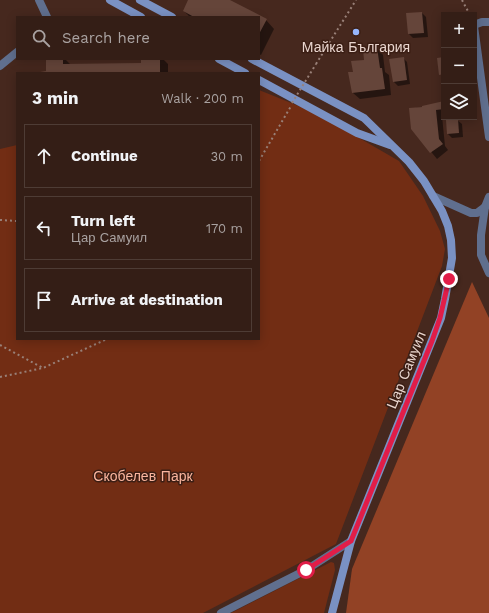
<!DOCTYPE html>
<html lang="en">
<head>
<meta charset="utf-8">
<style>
	body { margin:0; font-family:"Work Sans",sans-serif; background:#3c271f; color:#f1f3f6 }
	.controls { position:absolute; right:12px; top:12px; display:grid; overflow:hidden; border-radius:0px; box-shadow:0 2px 10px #0003 }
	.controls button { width:36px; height:36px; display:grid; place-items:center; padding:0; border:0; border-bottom:1px solid #4e3c35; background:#341e16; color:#f1f3f6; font:20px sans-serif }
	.stop { position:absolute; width:12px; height:12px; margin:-9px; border:3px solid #e11d48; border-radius:50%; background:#fff }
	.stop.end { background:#e11d48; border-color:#fff; box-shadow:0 1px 4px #0008 }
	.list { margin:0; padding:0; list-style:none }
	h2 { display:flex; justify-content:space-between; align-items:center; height:52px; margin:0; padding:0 16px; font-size:17px }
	h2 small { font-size:13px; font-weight:400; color:#a9a2a1 }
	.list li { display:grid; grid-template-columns:26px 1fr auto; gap:12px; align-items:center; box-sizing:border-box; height:64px; margin:0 8px 8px; padding:0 8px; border:1px solid #4e3c35; border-radius:0px }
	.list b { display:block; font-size:15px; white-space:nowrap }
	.list p { margin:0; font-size:13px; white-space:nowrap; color:#a9a2a1 }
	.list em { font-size:13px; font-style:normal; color:#a9a2a1 }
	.icon { flex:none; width:22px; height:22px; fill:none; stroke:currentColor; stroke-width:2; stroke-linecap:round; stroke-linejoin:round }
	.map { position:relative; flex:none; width:489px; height:613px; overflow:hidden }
	.search { position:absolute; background:#341e16; box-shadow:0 2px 10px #0003; left:16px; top:16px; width:244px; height:44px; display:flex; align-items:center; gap:10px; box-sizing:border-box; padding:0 14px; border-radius:0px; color:#a9a2a1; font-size:15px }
	.panel { position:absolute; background:#341e16; box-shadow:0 2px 10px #0003; left:16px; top:72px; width:244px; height:268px; border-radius:0px }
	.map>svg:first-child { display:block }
	.green { fill:#722d14 }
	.forest { fill:#924225 }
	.shadow { fill:#0007 }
	.building { fill:#65453a }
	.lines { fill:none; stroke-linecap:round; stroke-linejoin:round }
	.path { stroke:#998078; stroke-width:2; stroke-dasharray:2 3; stroke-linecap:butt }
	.street { stroke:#606f8e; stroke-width:8 }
	.secondary { stroke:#7a91c3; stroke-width:8 }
	.path-bridge { stroke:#998078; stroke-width:2; stroke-dasharray:2 3; stroke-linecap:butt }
	.route { stroke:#e11d48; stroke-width:5 }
	.poi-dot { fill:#96b6fd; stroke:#3b1e14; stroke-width:1.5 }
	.labels { text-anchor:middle; stroke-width:3; stroke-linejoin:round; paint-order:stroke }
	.poi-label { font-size:14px; fill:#e9d5ce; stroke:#3b1e14 }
	.street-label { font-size:14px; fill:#e9d5ce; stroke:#3b1e14 }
	.park-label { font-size:14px; fill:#fbb59e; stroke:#3b1e14 }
</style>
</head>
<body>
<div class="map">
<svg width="489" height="613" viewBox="0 0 489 613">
	<rect width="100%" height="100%" fill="#46281e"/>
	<g class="green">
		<polygon points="259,90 316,113 399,161 423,196 440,231 445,249 442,266 336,544 203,613 0,613 0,149 17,145 17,339 259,339"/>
		<polygon points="331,562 334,563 335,570 324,613 231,613"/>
	</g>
	<polygon class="forest" points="472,282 489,318 489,613 346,613 352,569"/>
	<g class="shadow">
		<polygon points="190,0 227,0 266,20 274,29 261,55 259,54 259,17 190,17 184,11"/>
		<polygon points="422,13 426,17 428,37 413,38 409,34 407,14"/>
		<polygon points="377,48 383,55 385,72 389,75 391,95 360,99 353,93 354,72"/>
		<polygon points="403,58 407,62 410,84 398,86 394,82"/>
		<polygon points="47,59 65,59 71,65 142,64 142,59 163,59 168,64 168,73 40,73 47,72"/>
		<polygon points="444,103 444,116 442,116 445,146 448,150 437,159 412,128 410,109"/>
		<polygon points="457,120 462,124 463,137 452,138 448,134"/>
	</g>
	<g class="building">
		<polygon points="188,0 230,0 267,19 259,34 259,17 194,17 183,11"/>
		<polygon points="422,12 424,33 408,34 406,13"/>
		<polygon points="377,47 380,68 382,68 385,89 352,93 348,72 353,72 351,61 364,60 363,49"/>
		<polygon points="404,57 407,80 393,82 389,59"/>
		<polygon points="444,57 444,74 439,75 437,58"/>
		<polygon points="46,59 63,59 63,64 141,63 141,59 160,59 160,73 40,73 40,72 46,71"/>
		<polygon points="444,101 444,109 436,110 439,139 443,144 430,153 411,129 409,108 422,107 422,106"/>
		<polygon points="458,119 459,133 447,134 446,120"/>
	</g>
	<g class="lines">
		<g class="path">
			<polyline points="462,0 470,15"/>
			<polyline points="316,64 356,0"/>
			<polyline points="259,161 291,106"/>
			<polyline points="0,220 17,221"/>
			<polyline points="0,345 43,368"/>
			<polyline points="0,377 43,368 107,339"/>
		</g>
		<g class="street">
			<polyline points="39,0 47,17"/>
			<polyline points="474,25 482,22 489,22"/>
			<polyline points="474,26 489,137"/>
			<polyline points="0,66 17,52"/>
			<polyline points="433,196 471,213 477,213 485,207"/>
			<polyline points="489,197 485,207 481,235 481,255 489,273"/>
			<polyline points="221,613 306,570 351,541"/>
		</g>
		<g class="secondary">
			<polyline points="110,0 141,17"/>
			<polyline points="140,0 172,17"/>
			<polyline points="219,59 245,73"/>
			<polyline points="252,59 364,118 409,162 424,181 442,211 448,226 451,240 452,258 445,299 441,318 351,541 332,613"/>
			<polyline points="259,80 357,133 390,145"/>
		</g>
		<polyline class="path-bridge" points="292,103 316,64"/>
	</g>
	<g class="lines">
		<polyline class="route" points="306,570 351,541 432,341 440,318 449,279"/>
	</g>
	<circle class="poi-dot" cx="356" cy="32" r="4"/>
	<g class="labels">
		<g class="poi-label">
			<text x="356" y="52">Майка България</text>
		</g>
		<g class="street-label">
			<text transform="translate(406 370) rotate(-68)" y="5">Цар Самуил</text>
		</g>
		<g class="park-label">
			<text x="143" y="481">Скобелев Парк</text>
		</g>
	</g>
</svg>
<div class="controls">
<button>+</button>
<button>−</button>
<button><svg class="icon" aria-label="layers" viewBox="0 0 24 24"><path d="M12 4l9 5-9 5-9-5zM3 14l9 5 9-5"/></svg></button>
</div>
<div class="stop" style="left:306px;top:570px"></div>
<div class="stop end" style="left:449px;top:279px"></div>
<div class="search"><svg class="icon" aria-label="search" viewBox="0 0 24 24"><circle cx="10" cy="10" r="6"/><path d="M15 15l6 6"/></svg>Search here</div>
<section class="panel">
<h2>3 min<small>Walk · 200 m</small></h2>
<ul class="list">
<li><svg class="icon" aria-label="ahead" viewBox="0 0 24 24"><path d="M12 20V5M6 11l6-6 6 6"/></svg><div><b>Continue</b></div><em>30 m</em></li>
<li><svg class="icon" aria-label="left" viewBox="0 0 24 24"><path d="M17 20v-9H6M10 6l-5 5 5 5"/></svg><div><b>Turn left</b><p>Цар Самуил</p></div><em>170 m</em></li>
<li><svg class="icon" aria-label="arrive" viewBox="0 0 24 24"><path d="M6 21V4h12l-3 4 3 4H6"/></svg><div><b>Arrive at destination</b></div></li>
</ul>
</section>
</div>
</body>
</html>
